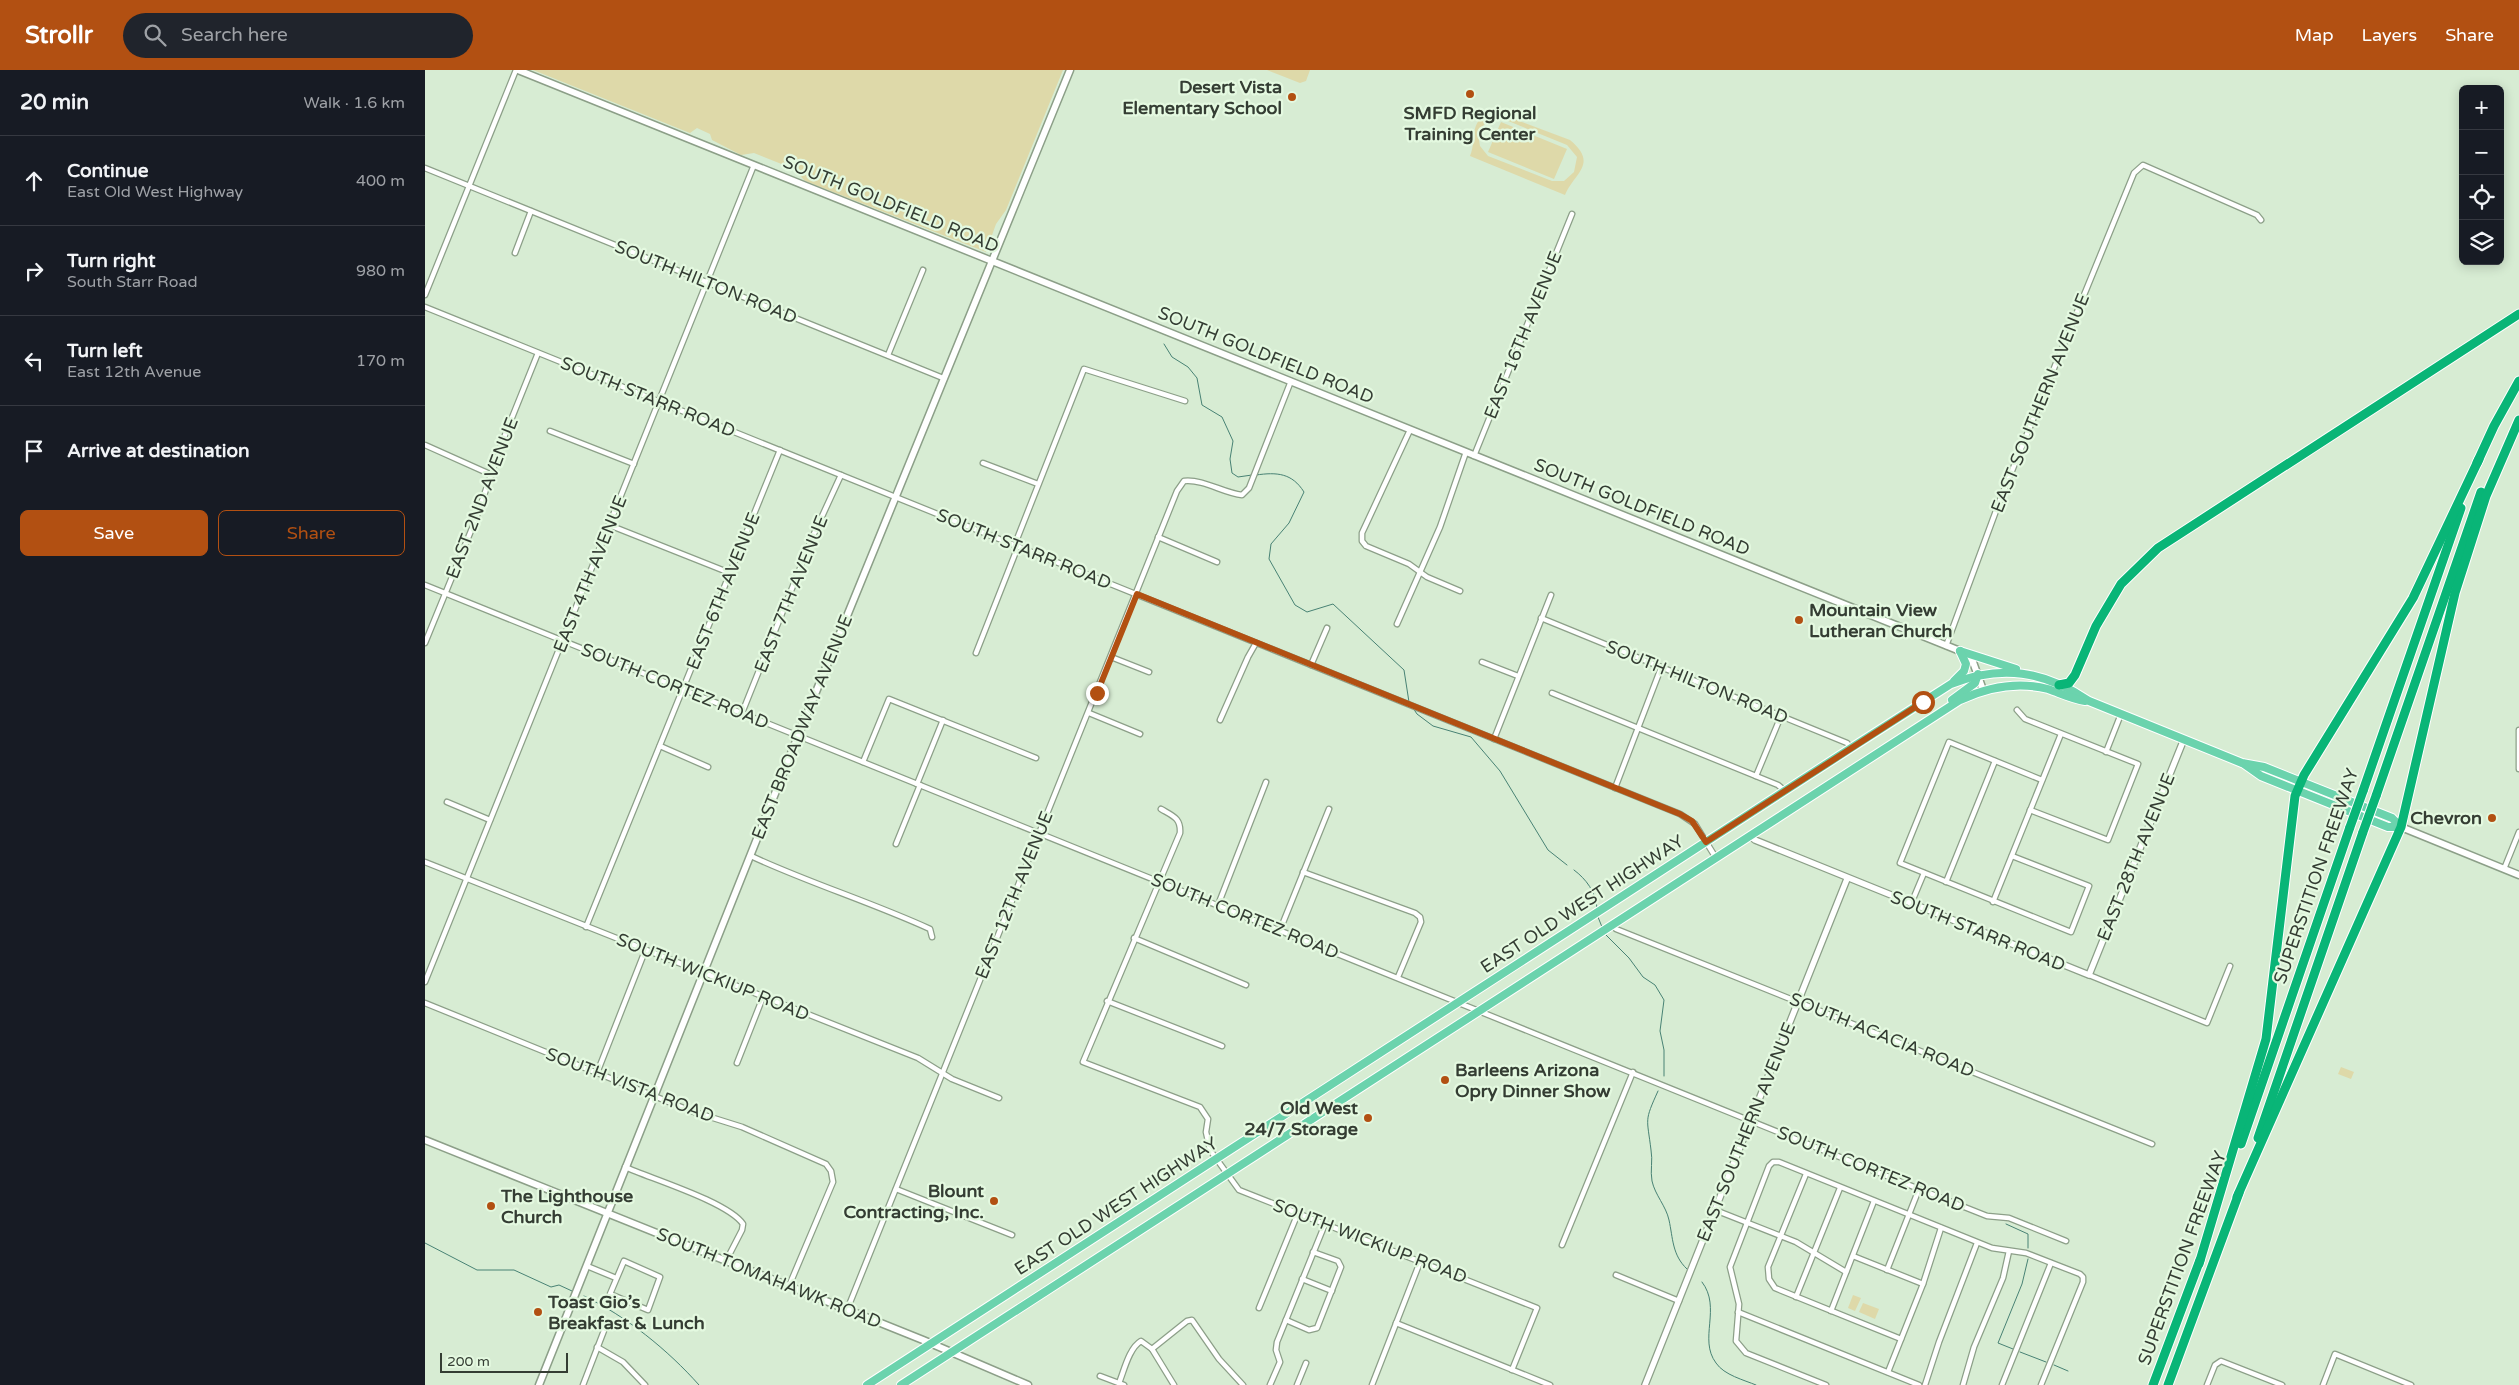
<!DOCTYPE html>
<html lang="en">
<head>
<meta charset="utf-8">
<style>
	body { margin:0; font-family:"Varela Round",sans-serif; background:#20242c; color:#f1f3f6 }
	.controls { position:absolute; right:15px; top:15px; display:grid; overflow:hidden; border-radius:8px; box-shadow:0 2px 12px #0003 }
	.controls button { width:45px; height:45px; display:grid; place-items:center; padding:0; border:0; border-bottom:1px solid #363941; background:#171b24; color:#f1f3f6; font:25px sans-serif }
	.scale { position:absolute; left:15px; bottom:12px; width:128px; box-sizing:border-box; padding-left:5px; border:2px solid #343d33; border-top:0; font-size:14px; line-height:18px; white-space:nowrap; color:#343d33; -webkit-text-stroke:4px #e4f9e0; paint-order:stroke }
	.stop { position:absolute; width:15px; height:15px; margin:-11px; border:4px solid #b25012; border-radius:50%; background:#fff }
	.stop.end { background:#b25012; border-color:#fff; box-shadow:0 1px 5px #0008 }
	.list { margin:0; padding:0; list-style:none }
	h2 { display:flex; justify-content:space-between; align-items:center; height:65px; margin:0; padding:0 20px; font-size:21px }
	h2 small { font-size:16px; font-weight:400; color:#9ea1a6 }
	.list li { display:grid; grid-template-columns:32px 1fr auto; gap:15px; align-items:center; box-sizing:border-box; height:90px; padding:0 20px; border-top:1px solid #363941 }
	.list b { display:block; font-size:19px; white-space:nowrap }
	.list p { margin:0; font-size:16px; white-space:nowrap; color:#9ea1a6 }
	.list em { font-size:16px; font-style:normal; color:#9ea1a6 }
	.actions { display:flex; gap:10px; padding:15px 20px }
	.actions a { flex:1; padding:11px 0; border:1px solid #b25012; border-radius:8px; text-align:center; font-size:18px; color:#b25012 }
	.actions .main { background:#b25012; color:#fff }
	.icon { flex:none; width:28px; height:28px; fill:none; stroke:currentColor; stroke-width:2; stroke-linecap:round; stroke-linejoin:round }
	.map { position:relative; flex:none; width:2094px; height:1315px; overflow:hidden }
	header { display:flex; align-items:center; gap:30px; box-sizing:border-box; height:70px; padding:0 25px; background:#b25012; color:#fff }
	header strong { font-size:24px }
	nav { display:flex; gap:28px; margin-inline-start:auto; font-size:18px }
	.search { width:350px; height:45px; background:#20242c; display:flex; align-items:center; gap:12px; box-sizing:border-box; padding:0 18px; border-radius:28px; color:#9ea1a6; font-size:19px }
	main { display:flex }
	aside { flex:1; background:#171b24 }
	.map>svg:first-child { display:block }
	.green { fill:#ded9a9; fill-rule:evenodd }
	.lines { fill:none; stroke-linecap:round; stroke-linejoin:round }
	.stream { stroke:#488274; stroke-width:1 }
	.minor-casing { stroke:#8c9f88; stroke-width:7 }
	.tertiary-casing { stroke:#8c9f88; stroke-width:8 }
	.secondary-casing { stroke:#8c9f88; stroke-width:9 }
	.primary-casing { stroke:#fff; stroke-width:10 }
	.motorway-casing { stroke:#fff; stroke-width:11 }
	.minor { stroke:#fff; stroke-width:4.5 }
	.tertiary { stroke:#fff; stroke-width:5.5 }
	.secondary { stroke:#fff; stroke-width:6 }
	.primary { stroke:#6bd3ad; stroke-width:8 }
	.motorway { stroke:#09b577; stroke-width:9 }
	.motorway-bridge-casing { stroke:#fff; stroke-width:11; stroke-linecap:butt }
	.motorway-bridge { stroke:#09b577; stroke-width:9 }
	.route { stroke:#b25012; stroke-width:6 }
	.poi-dot { fill:#b25012; stroke:#e4f9e0; stroke-width:2 }
	.labels { text-anchor:middle; stroke-width:4.5; stroke-linejoin:round; paint-order:stroke }
	.poi-label { font-size:18px; font-weight:bold; fill:#343d33; stroke:#e4f9e0; text-anchor:end }
	.street-label { font-size:18px; fill:#343d33; stroke:#e4f9e0 }
</style>
</head>
<body>
<header>
<strong>Strollr</strong>
<div class="search"><svg class="icon" aria-label="search" viewBox="0 0 24 24"><circle cx="10" cy="10" r="6"/><path d="M15 15l6 6"/></svg>Search here</div>
<nav><a>Map</a><a>Layers</a><a>Share</a></nav>
</header>
<main>
<aside>
<h2>20 min<small>Walk · 1.6 km</small></h2>
<ul class="list">
<li><svg class="icon" aria-label="ahead" viewBox="0 0 24 24"><path d="M12 20V5M6 11l6-6 6 6"/></svg><div><b>Continue</b><p>East Old West Highway</p></div><em>400 m</em></li>
<li><svg class="icon" aria-label="right" viewBox="0 0 24 24"><path d="M7 20v-9h11M14 6l5 5-5 5"/></svg><div><b>Turn right</b><p>South Starr Road</p></div><em>980 m</em></li>
<li><svg class="icon" aria-label="left" viewBox="0 0 24 24"><path d="M17 20v-9H6M10 6l-5 5 5 5"/></svg><div><b>Turn left</b><p>East 12th Avenue</p></div><em>170 m</em></li>
<li><svg class="icon" aria-label="arrive" viewBox="0 0 24 24"><path d="M6 21V4h12l-3 4 3 4H6"/></svg><div><b>Arrive at destination</b></div></li>
</ul>
<div class="actions"><a class="main">Save</a><a>Share</a></div>
</aside>
<div class="map">
<svg width="2094" height="1315" viewBox="0 0 2094 1315">
	<rect width="100%" height="100%" fill="#d7ecd3"/>
	<g class="green">
		<polygon points="108,0 638,0 581,140 571,154 561,182 380,111 369,99 329,83 316,85 287,70 285,64 272,58 265,63"/>
		<polygon points="842,0 885,0 881,11 875,13"/>
		<path d="M1073,43L1145,70C1174,94 1149,103 1140,125L1045,86C1053,66 1041,47 1073,43ZM1076,48L1142,75L1152,87L1149,102L1139,111H1127L1063,86L1055,76C1051,59 1059,50 1076,48Z"/>
		<polygon points="1076,52 1142,79 1129,109 1063,82"/>
		<polygon points="1916,997 1929,1002 1926,1009 1913,1004"/>
		<polygon points="1428,1225 1436,1228 1430,1241 1423,1238"/>
		<polygon points="1438,1233 1454,1239 1450,1249 1434,1242"/>
	</g>
	<g class="lines">
		<g class="stream">
			<polyline points="739,274 747,287 763,297 772,308 777,335 797,347 808,371 805,389 807,403 813,407 827,405"/>
			<path d="M831,405C852,402 867,403 879,422L864,453L846,474L844,489L870,535L882,542L908,534L979,600L984,632"/>
			<polyline points="988,638 992,644 1008,656 1046,667 1075,701 1123,780 1142,795"/>
			<path d="M1149,800C1161,809 1171,822 1172,838"/>
			<polyline points="1173,847 1177,857"/>
			<polyline points="1179,863 1204,888 1218,907 1230,915 1239,930 1235,961 1239,980 1239,1006"/>
			<path d="M1233,1021C1219,1052 1222,1047 1226,1080C1228,1090 1225,1101 1227,1111C1230,1125 1241,1136 1244,1150C1248,1168 1247,1185 1262,1199"/>
			<polyline points="1581,1154 1603,1164 1603,1178"/>
			<polyline points="0,1173 52,1200 89,1200 126,1217 134,1215 147,1221"/>
			<path d="M1277,1212C1297,1238 1273,1269 1291,1293C1299,1305 1319,1310 1331,1315"/>
			<path d="M159,1226C201,1246 243,1280 274,1315"/>
			<polyline points="1588,1279 1573,1273 1597,1214 1603,1189"/>
			<polyline points="1595,1282 1621,1292"/>
			<polyline points="1629,1295 1643,1301"/>
		</g>
		<defs>
			<g id="minor">
				<polyline points="0,98 518,308"/>
				<polyline points="90,183 106,141"/>
				<polyline points="0,225 91,0"/>
				<polyline points="0,237 1255,744 1270,754 1291,788"/>
				<polyline points="463,285 498,200"/>
				<polyline points="985,360 937,463 937,471 941,476 984,494 1002,507 1035,521"/>
				<polyline points="125,361 209,394"/>
				<polyline points="0,375 67,405"/>
				<polyline points="1049,386 1147,144"/>
				<polyline points="558,393 613,414"/>
				<polyline points="184,455 305,503"/>
				<polyline points="733,467 792,492"/>
				<polyline points="0,515 1494,1119 1562,1146 1584,1148 1641,1171"/>
				<polyline points="1116,548 1422,673 1426,678"/>
				<polyline points="972,554 1015,457 1041,382"/>
				<polyline points="0,573 50,451 80,365 113,283"/>
				<polyline points="1521,576 1575,430 1709,103 1718,95 1832,145 1836,150"/>
				<polyline points="551,583 590,484 592,469 659,299 760,331"/>
				<polyline points="686,587 724,602"/>
				<polyline points="1057,592 1093,606"/>
				<polyline points="886,595 902,558"/>
				<polyline points="1127,623 1353,715 1360,721"/>
				<polyline points="1592,640 1600,649 1713,694 1683,770 1605,740"/>
				<polyline points="317,643 388,466 416,405"/>
				<polyline points="664,643 715,664"/>
				<polyline points="795,650 823,587 831,573"/>
				<polyline points="2094,660 2094,699"/>
				<polyline points="1069,669 1126,525"/>
				<polyline points="235,676 283,697"/>
				<polyline points="1681,682 1696,644"/>
				<polyline points="438,692 464,629 611,688"/>
				<polyline points="1331,706 1356,646"/>
				<polyline points="492,714 518,650"/>
				<polyline points="1190,718 1236,598"/>
				<polyline points="22,732 65,750"/>
				<path d="M736,739C748,746 756,748 755,763L658,992L775,1037L783,1049L781,1062L785,1080L814,1120L1112,1238L1087,1300"/>
				<polyline points="471,774 495,715"/>
				<path d="M326,786C384,813 446,832 505,859L507,867"/>
				<polyline points="1587,786 1664,816 1646,862 1475,793 1524,672 1617,710"/>
				<polyline points="0,792 493,988 527,1009 574,1028"/>
				<polyline points="2079,799 2094,762"/>
				<polyline points="878,802 990,843 995,847 996,852 973,907"/>
				<polyline points="1521,812 1570,691"/>
				<polyline points="1568,832 1636,664"/>
				<polyline points="1486,834 1499,803"/>
				<polyline points="793,835 841,712"/>
				<polyline points="1187,855 1191,859 1727,1074"/>
				<polyline points="161,857 355,380"/>
				<polyline points="855,860 904,739"/>
				<polyline points="709,868 821,915"/>
				<polyline points="1664,905 1782,953 1805,896"/>
				<polyline points="0,912 329,95"/>
				<polyline points="682,931 797,976"/>
				<polyline points="0,933 266,1041 317,1057 401,1094 406,1101 408,1112 364,1216"/>
				<polyline points="312,993 338,927"/>
				<polyline points="172,1003 220,881"/>
				<path d="M200,1097C227,1109 303,1132 318,1154L317,1160L301,1191"/>
				<polyline points="1381,1104 1343,1197 1344,1209 1350,1218 1476,1269"/>
				<polyline points="471,1119 587,1165"/>
				<polyline points="1290,1140 1371,1172 1421,1202"/>
				<polyline points="1137,1175 1208,1002"/>
				<polyline points="1428,1186 1498,1214"/>
				<polygon points="199,1191 235,1207 223,1240 185,1224"/>
				<polyline points="162,1196 191,1208"/>
				<polyline points="1462,1200 1494,1119"/>
				<polyline points="1191,1205 1254,1231"/>
				<polyline points="877,1209 907,1221"/>
				<polyline points="1371,1227 1415,1118"/>
				<polyline points="834,1238 873,1143"/>
				<path d="M422,1240L752,421L759,411C779,409 798,423 817,425L824,418L866,311"/>
				<polyline points="1406,1241 1449,1131"/>
				<polyline points="1313,1242 1494,1315"/>
				<polyline points="861,1250 884,1260 892,1258 916,1197 913,1191 888,1182"/>
				<polyline points="971,1253 1125,1315"/>
				<polyline points="172,1277 198,1292 220,1315"/>
				<polyline points="727,1279 762,1251 767,1250 794,1289 818,1315"/>
				<polyline points="1463,1302 1498,1214 1516,1158"/>
				<polyline points="675,1306 699,1315"/>
				<path d="M694,1313C699,1301 704,1278 716,1271L727,1279L749,1315"/>
				<polyline points="158,1315 180,1258"/>
				<polyline points="845,1315 855,1292 851,1280 852,1272 900,1154"/>
				<polyline points="872,1315 881,1293"/>
				<polyline points="947,1315 995,1192"/>
				<polyline points="1401,1315 1321,1283 1311,1271 1314,1234 1305,1197 1344,1096 1348,1092 1354,1092 1567,1178 1601,1183 1655,1204 1658,1207 1658,1212 1616,1315"/>
				<polyline points="1500,1315 1514,1272 1552,1173"/>
				<polyline points="1538,1315 1549,1277 1578,1208 1584,1181"/>
				<polyline points="1577,1315 1626,1193"/>
				<polyline points="1782,1315 1790,1295 1796,1291 1857,1315"/>
				<polyline points="1898,1315 1910,1284 1986,1315"/>
			</g>
			<g id="tertiary">
				<polyline points="1325,766 1330,770 1664,905 1759,669"/>
				<polyline points="1220,1315 1422,809"/>
			</g>
			<g id="secondary">
				<polyline points="93,0 1535,581 1548,592 1558,620"/>
				<polyline points="1976,757 2094,805"/>
				<polyline points="0,1070 498,1270 603,1315"/>
				<polyline points="114,1315 373,666 645,0"/>
			</g>
			<g id="primary">
				<polyline points="1535,581 1591,599"/>
				<polyline points="1529,611 1539,601 1541,594 1535,581"/>
				<polyline points="1527,630 1550,613 1553,604"/>
				<polyline points="1819,694 1836,706 1963,757 1976,757"/>
				<path d="M442,1315L1426,678L1526,614C1577,594 1619,601 1664,631L1817,693L1839,697L1967,748L1976,757"/>
				<path d="M476,1315L1535,630C1563,617 1592,611 1623,619C1635,623 1647,629 1660,631"/>
			</g>
			<g id="motorway">
				<polyline points="2052,393 2069,356 2094,311"/>
				<polyline points="1634,615 1644,613 1650,605 1671,556 1696,514 1733,478 2094,244"/>
				<polyline points="1938,721 2036,438"/>
				<polyline points="1951,726 2056,422"/>
				<polyline points="1833,1068 1938,762"/>
				<polyline points="1816,1074 1925,757"/>
				<polyline points="1812,1127 1976,757 2030,523 2061,426 2094,350"/>
				<polyline points="1774,1194 1841,969 1870,726 1879,705 1988,528 2054,389"/>
				<polyline points="1728,1315 1775,1190"/>
				<polyline points="1743,1315 1814,1123"/>
			</g>
		</defs>
		<use href="#minor" class="minor-casing"/>
		<use href="#tertiary" class="tertiary-casing"/>
		<use href="#secondary" class="secondary-casing"/>
		<use href="#primary" class="primary-casing"/>
		<use href="#motorway" class="motorway-casing"/>
		<use href="#minor" class="minor"/>
		<use href="#tertiary" class="tertiary"/>
		<use href="#secondary" class="secondary"/>
		<use href="#primary" class="primary"/>
		<use href="#motorway" class="motorway"/>
		<defs>
			<g id="motorway-bridge">
				<polyline points="1925,757 1938,721"/>
				<polyline points="1938,762 1951,726"/>
			</g>
		</defs>
		<use href="#motorway-bridge" class="motorway-bridge-casing"/>
		<use href="#motorway-bridge" class="motorway-bridge"/>
	</g>
	<g class="lines">
		<polyline class="route" points="672,623 712,524 1255,744 1267,751 1281,772 1498,632"/>
	</g>
	<g class="poi-dot">
		<circle cx="1045" cy="24" r="5"/>
		<circle cx="867" cy="27" r="5"/>
		<circle cx="1374" cy="550" r="5"/>
		<circle cx="2067" cy="748" r="5"/>
		<circle cx="1020" cy="1010" r="5"/>
		<circle cx="943" cy="1048" r="5"/>
		<circle cx="569" cy="1131" r="5"/>
		<circle cx="66" cy="1136" r="5"/>
		<circle cx="113" cy="1242" r="5"/>
	</g>
	<g class="labels">
		<g class="poi-label">
			<text x="857" y="23">Desert Vista<tspan x="857" dy="21">Elementary School</tspan></text>
			<text x="1045" y="49" text-anchor="middle">SMFD Regional<tspan x="1045" dy="21">Training Center</tspan></text>
			<text x="1384" y="546" text-anchor="start">Mountain View<tspan x="1384" dy="21">Lutheran Church</tspan></text>
			<text x="2057" y="754">Chevron</text>
			<text x="1030" y="1006" text-anchor="start">Barleens Arizona<tspan x="1030" dy="21">Opry Dinner Show</tspan></text>
			<text x="933" y="1044">Old West<tspan x="933" dy="21">24/7 Storage</tspan></text>
			<text x="559" y="1127">Blount<tspan x="559" dy="21">Contracting, Inc.</tspan></text>
			<text x="76" y="1132" text-anchor="start">The Lighthouse<tspan x="76" dy="21">Church</tspan></text>
			<text x="123" y="1238" text-anchor="start">Toast Gio’s<tspan x="123" dy="21">Breakfast &amp; Lunch</tspan></text>
		</g>
		<g class="street-label">
			<text transform="translate(466 134) rotate(22)" y="6">SOUTH GOLDFIELD ROAD</text>
			<text transform="translate(281 212) rotate(22)" y="6">SOUTH HILTON ROAD</text>
			<text transform="translate(1098 265) rotate(-68)" y="6">EAST 16TH AVENUE</text>
			<text transform="translate(841 285) rotate(22)" y="6">SOUTH GOLDFIELD ROAD</text>
			<text transform="translate(223 327) rotate(22)" y="6">SOUTH STARR ROAD</text>
			<text transform="translate(1615 333) rotate(-68)" y="6">EAST SOUTHERN AVENUE</text>
			<text transform="translate(57 428) rotate(-69)" y="6">EAST 2ND AVENUE</text>
			<text transform="translate(1217 437) rotate(22)" y="6">SOUTH GOLDFIELD ROAD</text>
			<text transform="translate(599 479) rotate(22)" y="6">SOUTH STARR ROAD</text>
			<text transform="translate(165 504) rotate(-68)" y="6">EAST 4TH AVENUE</text>
			<text transform="translate(298 521) rotate(-68)" y="6">EAST 6TH AVENUE</text>
			<text transform="translate(366 524) rotate(-68)" y="6">EAST 7TH AVENUE</text>
			<text transform="translate(1272 612) rotate(22)" y="6">SOUTH HILTON ROAD</text>
			<text transform="translate(250 616) rotate(22)" y="6">SOUTH CORTEZ ROAD</text>
			<text transform="translate(377 657) rotate(-68)" y="6">EAST BROADWAY AVENUE</text>
			<text transform="translate(1711 787) rotate(-68)" y="6">EAST 28TH AVENUE</text>
			<text transform="translate(1891 806) rotate(-71)" y="6">SUPERSTITION FREEWAY</text>
			<text transform="translate(589 825) rotate(-68)" y="6">EAST 12TH AVENUE</text>
			<text transform="translate(1157 834) rotate(-33)" y="6">EAST OLD WEST HIGHWAY</text>
			<text transform="translate(820 846) rotate(22)" y="6">SOUTH CORTEZ ROAD</text>
			<text transform="translate(1553 861) rotate(22)" y="6">SOUTH STARR ROAD</text>
			<text transform="translate(288 907) rotate(22)" y="6">SOUTH WICKIUP ROAD</text>
			<text transform="translate(1457 965) rotate(22)" y="6">SOUTH ACACIA ROAD</text>
			<text transform="translate(205 1015) rotate(21)" y="6">SOUTH VISTA ROAD</text>
			<text transform="translate(1321 1062) rotate(-68)" y="6">EAST SOUTHERN AVENUE</text>
			<text transform="translate(1446 1099) rotate(22)" y="6">SOUTH CORTEZ ROAD</text>
			<text transform="translate(691 1136) rotate(-33)" y="6">EAST OLD WEST HIGHWAY</text>
			<text transform="translate(945 1171) rotate(21)" y="6">SOUTH WICKIUP ROAD</text>
			<text transform="translate(1757 1188) rotate(-70)" y="6">SUPERSTITION FREEWAY</text>
			<text transform="translate(344 1208) rotate(22)" y="6">SOUTH TOMAHAWK ROAD</text>
		</g>
	</g>
</svg>
<div class="controls">
<button>+</button>
<button>−</button>
<button><svg class="icon" aria-label="locate" viewBox="0 0 24 24"><circle cx="12" cy="12" r="6"/><path d="M12 2v4M12 18v4M2 12h4M18 12h4"/></svg></button>
<button><svg class="icon" aria-label="layers" viewBox="0 0 24 24"><path d="M12 4l9 5-9 5-9-5zM3 14l9 5 9-5"/></svg></button>
</div>
<div class="scale">200 m</div>
<div class="stop" style="left:1498px;top:632px"></div>
<div class="stop end" style="left:672px;top:623px"></div>
</div>
</main>
</body>
</html>
